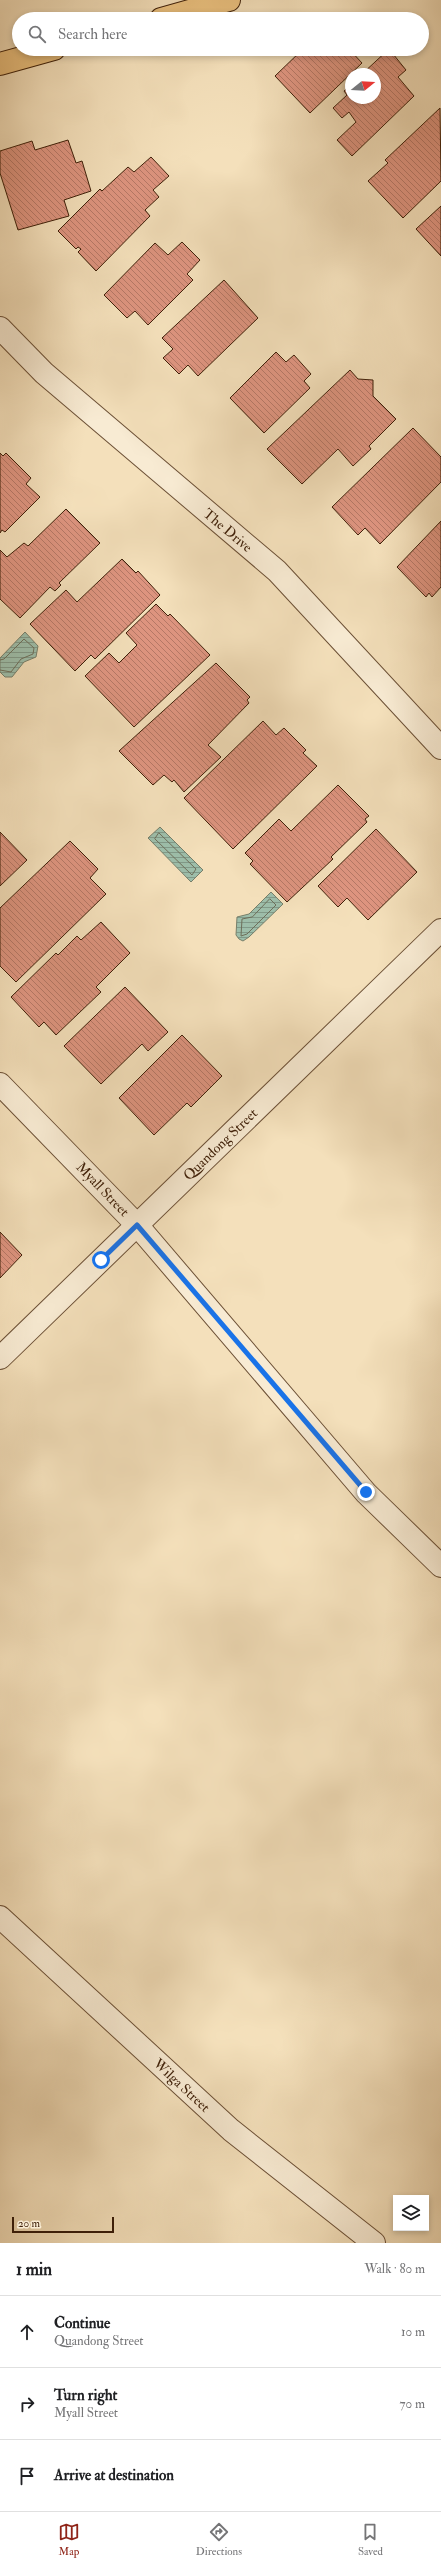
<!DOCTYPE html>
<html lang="en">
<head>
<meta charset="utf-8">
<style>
	body { margin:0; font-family:"IM FELL Double Pica",serif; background:#f2f2f2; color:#202124 }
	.controls { position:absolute; right:12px; bottom:12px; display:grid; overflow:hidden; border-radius:0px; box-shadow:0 2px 6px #0003 }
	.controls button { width:36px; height:36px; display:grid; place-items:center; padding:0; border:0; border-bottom:1px solid #e0e0e0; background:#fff; color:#202124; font:20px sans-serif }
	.compass { position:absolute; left:345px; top:68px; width:36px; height:36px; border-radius:50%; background:#fff; box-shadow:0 2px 6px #0003; rotate:72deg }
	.scale { position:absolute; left:12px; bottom:10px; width:102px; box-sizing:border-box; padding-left:4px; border:2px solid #3f2009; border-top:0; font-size:11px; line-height:14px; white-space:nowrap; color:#3f2009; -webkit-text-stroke:3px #f8ebd3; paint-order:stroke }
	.stop { position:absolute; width:12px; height:12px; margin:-9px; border:3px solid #1a73e8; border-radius:50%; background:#fff }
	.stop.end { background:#1a73e8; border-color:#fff; box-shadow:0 1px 4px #0008 }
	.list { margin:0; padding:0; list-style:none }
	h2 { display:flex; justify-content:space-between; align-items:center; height:52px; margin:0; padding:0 16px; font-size:17px }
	h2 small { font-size:13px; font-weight:400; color:#757577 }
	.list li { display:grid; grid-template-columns:26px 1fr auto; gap:12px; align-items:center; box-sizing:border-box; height:72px; padding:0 16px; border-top:1px solid #e0e0e0 }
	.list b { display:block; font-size:15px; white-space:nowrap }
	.list p { margin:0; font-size:13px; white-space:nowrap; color:#757577 }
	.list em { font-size:13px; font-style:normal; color:#757577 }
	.icon { flex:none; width:22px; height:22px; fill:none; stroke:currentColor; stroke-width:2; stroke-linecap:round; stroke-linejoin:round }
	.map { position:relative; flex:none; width:441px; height:2243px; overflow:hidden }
	.search { position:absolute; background:#fff; box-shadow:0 2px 6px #0003; left:12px; right:12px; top:12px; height:44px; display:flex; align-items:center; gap:10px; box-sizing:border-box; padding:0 14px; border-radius:22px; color:#757577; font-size:15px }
	.sheet { height:268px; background:#fff }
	nav { display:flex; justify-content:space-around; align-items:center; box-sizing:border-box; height:56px; border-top:1px solid #e0e0e0; background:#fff; font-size:11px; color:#757577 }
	nav a { display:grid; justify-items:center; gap:2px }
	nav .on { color:#8f2418 }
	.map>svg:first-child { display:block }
	.water { fill:url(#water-rules); stroke:#777f6a }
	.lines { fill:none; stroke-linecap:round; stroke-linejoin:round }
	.shore { stroke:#6e6f5a; stroke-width:1 }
	.building { fill:url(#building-back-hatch); stroke:#3f2009 }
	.minor-casing { stroke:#6c5036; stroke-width:24 }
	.major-casing { stroke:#3f2009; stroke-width:24 }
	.minor { stroke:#f8ebd3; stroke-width:22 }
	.major { stroke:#eac07e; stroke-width:22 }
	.route { stroke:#1a73e8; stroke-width:5 }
	.labels { text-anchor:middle; stroke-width:3.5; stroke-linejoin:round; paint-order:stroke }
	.street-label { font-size:14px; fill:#3f2009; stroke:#f8ebd3 }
</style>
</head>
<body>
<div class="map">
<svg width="441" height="2243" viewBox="0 0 441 2243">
	<defs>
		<pattern id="water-rules" width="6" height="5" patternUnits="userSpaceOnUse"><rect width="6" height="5" fill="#9dbeaa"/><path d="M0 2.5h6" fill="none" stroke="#819a89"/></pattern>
		<pattern id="building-back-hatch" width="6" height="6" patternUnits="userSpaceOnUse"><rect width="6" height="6" fill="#dd947f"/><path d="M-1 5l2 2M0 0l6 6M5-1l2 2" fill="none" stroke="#b57866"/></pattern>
	</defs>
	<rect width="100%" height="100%" fill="#f4e0bb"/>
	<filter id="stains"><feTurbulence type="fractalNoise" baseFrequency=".005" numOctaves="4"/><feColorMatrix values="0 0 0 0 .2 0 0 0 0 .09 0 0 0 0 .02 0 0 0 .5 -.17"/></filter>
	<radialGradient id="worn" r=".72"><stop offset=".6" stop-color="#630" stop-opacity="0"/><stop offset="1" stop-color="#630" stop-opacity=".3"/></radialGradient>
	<g class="water">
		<polygon points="25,632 38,646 36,657 24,662 12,677 5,677 0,672 0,658"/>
		<polygon points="160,827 203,870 191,882 148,838"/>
		<polygon points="271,892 283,904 249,937 243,941 239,939 236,935 237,917 249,914"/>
	</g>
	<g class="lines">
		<g class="shore">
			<polyline points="0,660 4,659 24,639 34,648 33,654 21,659 11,672 0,670"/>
			<polygon points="159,833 196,869 192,875 155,839"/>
			<polygon points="270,899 276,905 247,934 241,936 242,919 252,917"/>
		</g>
	</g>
	<g class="building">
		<polygon points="303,49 349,49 362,63 310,113 275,76"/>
		<polygon points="389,49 406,70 398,77 414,96 352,156 337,140 356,122 349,112 342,118 333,108 347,95 344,91 351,85 351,98 375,98 375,74 362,74"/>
		<polygon points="440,108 441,181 403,218 368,181 388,163 385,160"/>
		<polygon points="68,140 76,163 82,161 91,191 64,200 69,216 18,230 0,173 0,151 32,141 35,150"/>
		<polygon points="151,157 169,176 153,190 159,197 145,210 150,216 96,271 78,252 81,249 78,247 76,249 58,231 100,189 102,191 128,167 134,172"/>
		<polygon points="441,206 441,256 416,229"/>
		<polygon points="182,242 200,260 187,274 193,280 148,325 135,311 127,318 104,295 155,243 168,255"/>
		<polygon points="224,280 258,318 198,376 188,365 179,374 163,358 173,349 162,338"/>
		<polygon points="276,352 286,362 294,355 311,374 304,381 310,388 264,433 230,398"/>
		<polygon points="350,370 358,379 373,380 373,396 396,419 369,446 371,449 353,466 338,449 302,484 267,449"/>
		<polygon points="413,428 441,457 441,482 380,544 365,528 358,535 332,507"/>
		<polygon points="0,453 3,456 6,453 31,478 26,484 40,497 5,532 2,530 0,533"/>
		<polygon points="66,509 100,543 59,583 61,585 55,591 50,587 20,618 0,599 0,550 7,557 24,543 28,546"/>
		<polygon points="441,521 441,587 432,597 429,593 426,597 397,567"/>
		<polygon points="122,559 136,573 138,571 160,595 95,659 91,655 75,671 30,624 66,590 77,602"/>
		<polygon points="156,604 168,616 170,614 210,655 134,727 85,676 109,653 119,663 137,645 126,633"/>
		<polygon points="216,663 250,697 247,700 249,703 208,745 221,757 184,792 174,780 172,782 164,775 153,785 119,751"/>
		<polygon points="263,721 276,735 284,728 306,750 303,753 317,766 233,849 184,798"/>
		<polygon points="338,785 369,816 365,819 367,822 331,857 333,859 287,902 250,864 253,861 245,853 279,819 291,831"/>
		<polygon points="376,829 417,872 368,920 347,898 338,907 318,886"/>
		<polygon points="0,832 27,860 0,886"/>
		<polygon points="70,841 98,869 90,878 106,894 16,982 0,966 0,908"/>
		<polygon points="101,922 130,953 96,987 101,992 56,1035 44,1022 39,1027 11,997 56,953 58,955 77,936 81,940"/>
		<polygon points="125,987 168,1032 148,1051 142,1044 101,1084 64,1046"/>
		<polygon points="182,1035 222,1076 191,1107 187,1103 154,1135 119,1098"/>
		<polygon points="0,1232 22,1255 0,1278"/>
	</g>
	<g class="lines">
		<defs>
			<g id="minor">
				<polyline points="0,328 44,373 277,571 441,748"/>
				<polyline points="0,1084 137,1225 366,1493 441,1566"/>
				<polyline points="0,1358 441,930"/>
				<polyline points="0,1917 231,2130 374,2243"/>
			</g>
			<g id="major">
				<polyline points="161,19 229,0"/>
				<polyline points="0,64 54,49"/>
			</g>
		</defs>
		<use href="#minor" class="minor-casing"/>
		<use href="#major" class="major-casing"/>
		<use href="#minor" class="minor"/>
		<use href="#major" class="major"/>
	</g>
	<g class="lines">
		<polyline class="route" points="101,1260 137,1225 366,1492"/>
	</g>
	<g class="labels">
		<g class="street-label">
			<text transform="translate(228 530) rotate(40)" y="5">The Drive</text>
			<text transform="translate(220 1144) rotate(-44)" y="5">Quandong Street</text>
			<text transform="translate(103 1189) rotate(46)" y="5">Myall Street</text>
			<text transform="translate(182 2085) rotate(43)" y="5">Wilga Street</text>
		</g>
	</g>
	<rect width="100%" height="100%" filter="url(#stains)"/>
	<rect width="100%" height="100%" fill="url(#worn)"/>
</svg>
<div class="controls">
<button><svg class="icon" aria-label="layers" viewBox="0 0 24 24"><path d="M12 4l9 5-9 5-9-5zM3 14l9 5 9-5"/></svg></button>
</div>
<svg class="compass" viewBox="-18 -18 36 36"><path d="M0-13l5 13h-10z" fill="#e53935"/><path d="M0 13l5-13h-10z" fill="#757577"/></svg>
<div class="scale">20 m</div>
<div class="stop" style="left:101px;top:1260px"></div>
<div class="stop end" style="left:366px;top:1492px"></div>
<div class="search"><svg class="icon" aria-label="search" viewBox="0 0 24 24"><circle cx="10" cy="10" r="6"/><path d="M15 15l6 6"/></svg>Search here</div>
</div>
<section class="sheet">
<h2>1 min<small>Walk · 80 m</small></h2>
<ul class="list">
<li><svg class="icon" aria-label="ahead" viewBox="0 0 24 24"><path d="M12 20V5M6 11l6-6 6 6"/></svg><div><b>Continue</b><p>Quandong Street</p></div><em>10 m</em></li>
<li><svg class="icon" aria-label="right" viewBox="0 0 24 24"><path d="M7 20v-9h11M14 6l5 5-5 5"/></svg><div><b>Turn right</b><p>Myall Street</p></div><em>70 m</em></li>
<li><svg class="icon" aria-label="arrive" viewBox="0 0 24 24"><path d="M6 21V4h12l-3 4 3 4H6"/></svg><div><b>Arrive at destination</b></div></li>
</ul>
</section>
<nav>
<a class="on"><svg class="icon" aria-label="map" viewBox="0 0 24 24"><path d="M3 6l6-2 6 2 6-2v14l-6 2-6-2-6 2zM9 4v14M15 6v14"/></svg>Map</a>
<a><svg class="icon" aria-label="directions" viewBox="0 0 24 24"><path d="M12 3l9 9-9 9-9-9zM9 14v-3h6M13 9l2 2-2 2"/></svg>Directions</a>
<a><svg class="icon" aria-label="saved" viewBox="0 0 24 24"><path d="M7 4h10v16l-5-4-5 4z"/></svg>Saved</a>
</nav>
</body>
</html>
